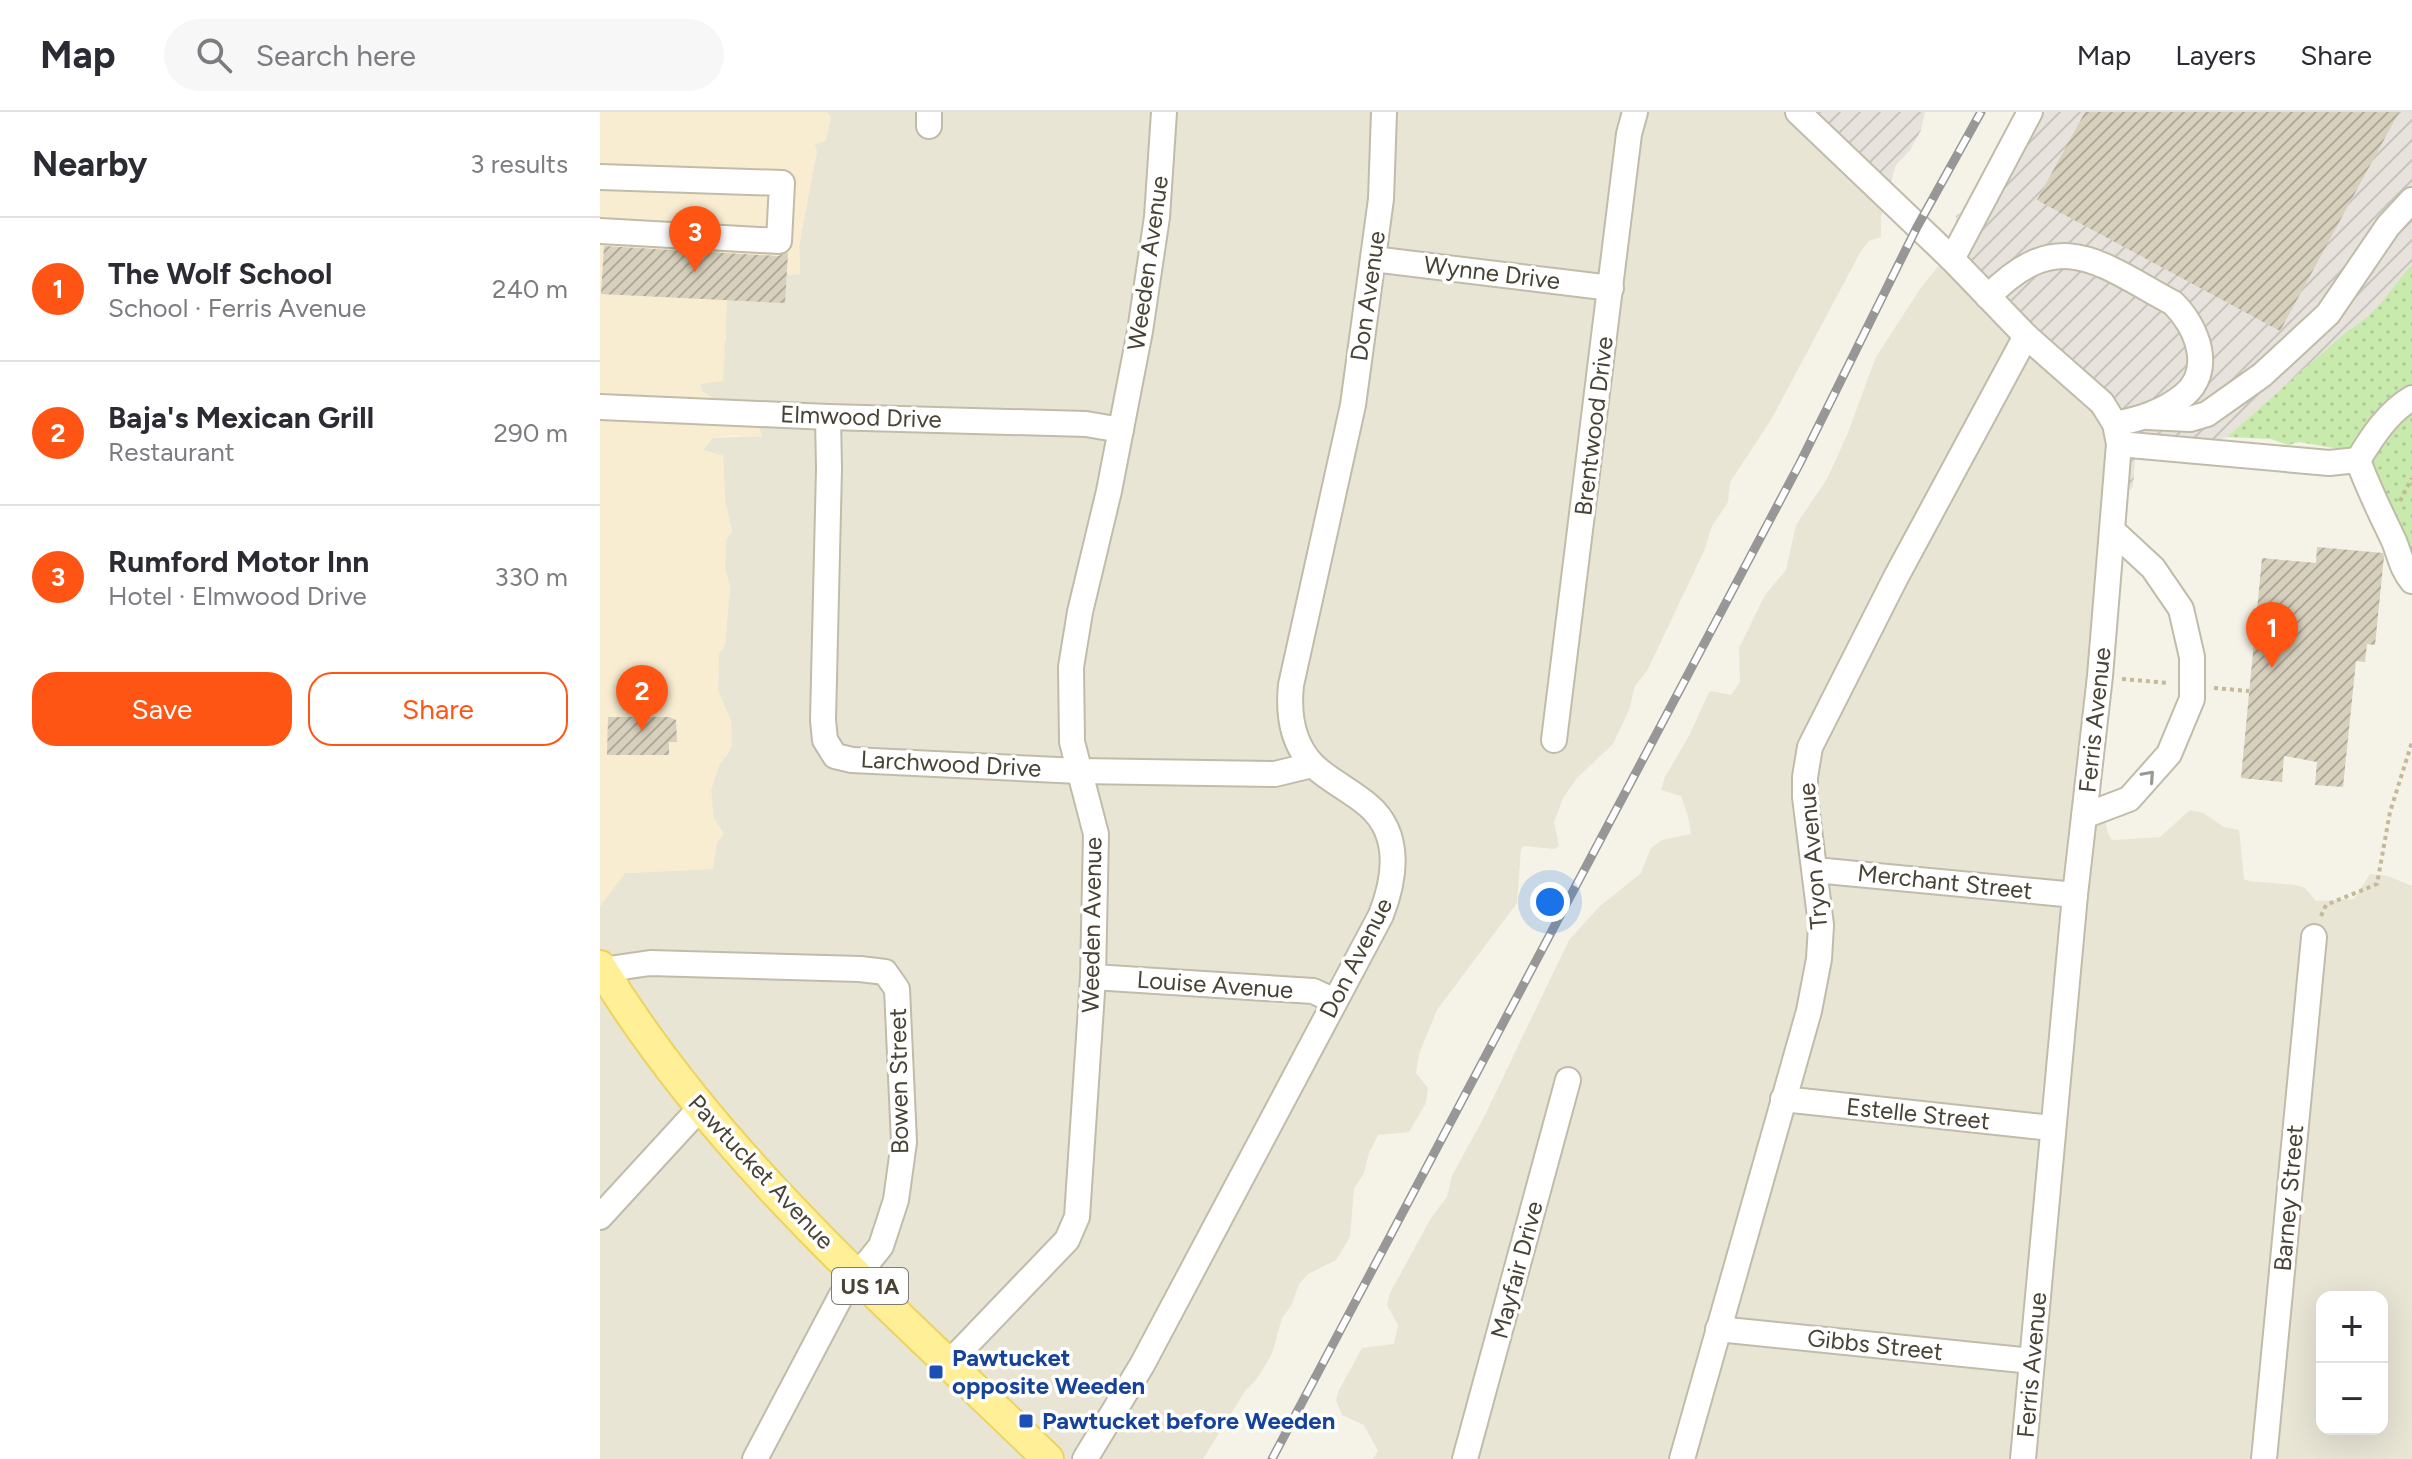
<!DOCTYPE html>
<html lang="en">
<head>
<meta charset="utf-8">
<style>
	body { margin:0; font-family:Figtree,sans-serif; background:#f7f7f7; color:#2b2b33 }
	.controls { position:absolute; right:24px; bottom:24px; display:grid; overflow:hidden; border-radius:16px; box-shadow:0 8px 32px #0002 }
	.controls button { width:72px; height:72px; display:grid; place-items:center; padding:0; border:0; border-bottom:2px solid #e1e1e2; background:#fff; color:#2b2b33; font:40px sans-serif }
	.you { position:absolute; left:950px; top:790px; width:28px; height:28px; margin:-20px; border:6px solid #fff; border-radius:50%; background:#1a73e8; box-shadow:0 0 0 12px #1a73e833 }
	.badge { display:grid; place-items:center; width:52px; height:52px; border-radius:50%; background:#ff5514; color:#fff; font-size:26px; font-weight:700 }
	.pin { position:absolute; translate:-50% -66px; filter:drop-shadow(0 2px 4px #0008) }
	.pin::after { content:''; position:absolute; top:42px; width:28px; height:24px; background:inherit; clip-path:polygon(0 0,100% 0,50% 100%) }
	.list { margin:0; padding:0; list-style:none }
	h2 { display:flex; justify-content:space-between; align-items:center; height:104px; margin:0; padding:0 32px; font-size:34px }
	h2 small { font-size:26px; font-weight:400; color:#7c7c81 }
	.list li { display:grid; grid-template-columns:52px 1fr auto; gap:24px; align-items:center; box-sizing:border-box; height:144px; padding:0 32px; border-top:2px solid #e1e1e2 }
	.list b { display:block; font-size:30px; white-space:nowrap }
	.list p { margin:0; font-size:26px; white-space:nowrap; color:#7c7c81 }
	.list em { font-size:26px; font-style:normal; color:#7c7c81 }
	.actions { display:flex; gap:16px; padding:24px 32px }
	.actions a { flex:1; padding:18px 0; border:2px solid #ff5514; border-radius:24px; text-align:center; font-size:28px; color:#ff5514 }
	.actions .main { background:#ff5514; color:#fff }
	.icon { flex:none; width:44px; height:44px; fill:none; stroke:currentColor; stroke-width:2; stroke-linecap:round; stroke-linejoin:round }
	.map { position:relative; flex:none; width:1812px; height:1347px; overflow:hidden }
	header { display:flex; align-items:center; gap:48px; box-sizing:border-box; height:112px; padding:0 40px; background:#fff; border-bottom:2px solid #e1e1e2 }
	header strong { font-size:38px }
	nav { display:flex; gap:44px; margin-inline-start:auto; font-size:28px }
	.search { width:560px; height:72px; background:#f7f7f7; display:flex; align-items:center; gap:20px; box-sizing:border-box; padding:0 28px; border-radius:44px; color:#7c7c81; font-size:30px }
	main { display:flex }
	aside { flex:1; background:#fff }
	.map>svg:first-child { display:block }
	.residential { fill:#e9e5d5; fill-rule:evenodd }
	.commercial { fill:#f8ecd1 }
	.industrial { fill:url(#industrial-furrows) }
	.green { fill:url(#green-dots) }
	.building { fill:url(#building-hatch) }
	.lines { fill:none; stroke-linecap:round; stroke-linejoin:round }
	.minor-casing { stroke:#c1bca9; stroke-width:28 }
	.major-casing { stroke:#ecd35e; stroke-width:34 }
	.path { stroke:#c4ba99; stroke-width:4; stroke-dasharray:4 4; stroke-linecap:butt }
	.minor { stroke:#fff; stroke-width:24 }
	.major { stroke:#ffef96; stroke-width:30 }
	.rail-casing { stroke:#979797; stroke-width:9 }
	.rail { stroke:#fff; stroke-width:6; stroke-dasharray:18; stroke-linecap:butt }
	.oneway { stroke:#9a9890 }
	.transit-dot { fill:#1a4fb4; stroke:#fff; stroke-width:3 }
	.labels { text-anchor:middle; stroke-width:7; stroke-linejoin:round; paint-order:stroke }
	.shield { fill:#fff; stroke:#7f7b72; stroke-width:2 }
	.shield-label { font-size:22px; font-weight:bold; fill:#484335 }
	.street-label { font-size:24px; fill:#484335; stroke:#fff }
	.transit-label { font-size:24px; font-weight:bold; fill:#164399; stroke:#fff; text-anchor:start }
</style>
</head>
<body>
<header>
<strong>Map</strong>
<div class="search"><svg class="icon" aria-label="search" viewBox="0 0 24 24"><circle cx="10" cy="10" r="6"/><path d="M15 15l6 6"/></svg>Search here</div>
<nav><a>Map</a><a>Layers</a><a>Share</a></nav>
</header>
<main>
<aside>
<h2>Nearby<small>3 results</small></h2>
<ul class="list">
<li><span class="badge">1</span><div><b>The Wolf School</b><p>School · Ferris Avenue</p></div><em>240 m</em></li>
<li><span class="badge">2</span><div><b>Baja's Mexican Grill</b><p>Restaurant</p></div><em>290 m</em></li>
<li><span class="badge">3</span><div><b>Rumford Motor Inn</b><p>Hotel · Elmwood Drive</p></div><em>330 m</em></li>
</ul>
<div class="actions"><a class="main">Save</a><a>Share</a></div>
</aside>
<div class="map">
<svg width="1812" height="1347" viewBox="0 0 1812 1347">
	<defs>
		<pattern id="industrial-furrows" width="10" height="10" patternUnits="userSpaceOnUse" patternTransform="scale(2)"><rect width="10" height="10" fill="#e7e3dc"/><path d="M-1 1l2-2M0 10L10 0M9 11l2-2" fill="none" stroke="#c8c4bd"/></pattern>
		<pattern id="green-dots" width="8" height="8" patternUnits="userSpaceOnUse" patternTransform="scale(2)"><rect width="8" height="8" fill="#c8ebad"/><path d="M2 2h.1M6 6h.1" fill="none" stroke="#adcb95" stroke-width="1.8" stroke-linecap="round"/></pattern>
		<pattern id="building-hatch" width="6" height="6" patternUnits="userSpaceOnUse" patternTransform="scale(2)"><rect width="6" height="6" fill="#d7d0bc"/><path d="M-1 1l2-2M0 6l6-6M5 7l2-2" fill="none" stroke="#b0aa9a"/></pattern>
	</defs>
	<rect width="100%" height="100%" fill="#f5f2e7"/>
	<g class="residential">
		<polygon points="227,0 1191,0 1285,95 1281,104 1281,125 1269,129 1261,139 1171,308 1130,370 1128,390 1112,414 1104,439 1047,559 1035,574 1029,598 1013,632 977,666 963,686 954,710 959,734 954,737 924,734 921,737 917,791 837,898 819,942 816,961 828,976 826,991 809,1020 778,1023 769,1041 764,1061 754,1077 750,1125 736,1148 708,1162 699,1172 691,1194 682,1206 672,1242 656,1268 645,1279 603,1347 0,1347 0,794 25,761 113,757 111,678 119,653 129,640 131,609 118,579 119,542 125,533 130,475 125,456 126,428 132,419 125,389 123,344 103,338 113,326 162,324 155,306 161,292 112,286 102,279 100,272 126,228 125,194 128,169 132,166 200,162 199,135 215,32 231,6"/>
		<path d="M1344,147L1496,303L1511,328L1493,662L1503,687L1507,719L1512,728L1560,725L1590,698L1603,701L1624,715L1639,718L1644,767L1649,769L1695,773L1705,776L1716,789L1754,787L1770,762L1788,764L1812,774V1347H773L778,1339L764,1313L742,1303L736,1288L739,1278L762,1236L794,1232L798,1213L787,1193L790,1181L831,1106L847,1085L852,1064L884,1005L969,828L999,795L1041,761L1051,736L1062,728L1091,722L1088,704L1081,684L1061,678L1065,665L1089,624L1108,582L1111,579L1131,583L1140,570L1139,536L1165,483L1186,458L1196,413L1227,367L1247,323L1276,245L1320,177ZM1722,1185H1782V1317H1722Z"/>
	</g>
	<polygon class="commercial" points="0,0 227,0 231,5 226,29 215,32 217,40 199,135 200,162 132,166 128,169 123,269 100,272 102,279 112,286 162,292 155,306 162,325 132,323 113,326 103,338 123,344 125,389 132,419 126,428 125,456 130,475 125,533 119,542 118,579 131,609 132,634 119,653 111,678 114,706 124,722 117,730 113,757 25,761 0,794"/>
	<g class="industrial">
		<polygon points="1191,0 1325,0 1321,18 1310,38 1296,53 1286,85"/>
		<polygon points="1416,0 1812,0 1812,152 1778,196 1763,210 1747,219 1627,325 1609,332 1536,337 1533,375 1524,383 1511,328 1496,303 1344,147 1356,116 1356,104 1362,100"/>
	</g>
	<path class="green" d="M1812,152V464L1746,338L1699,330L1688,333L1671,327L1627,325L1747,219C1776,203 1791,177 1812,152Z"/>
	<g class="building">
		<polygon points="1485,0 1799,0 1680,219 1437,88"/>
		<polygon points="4,134 178,144 188,141 185,191 1,182"/>
		<polygon points="1717,435 1783,441 1784,444 1775,533 1767,532 1765,550 1756,549 1743,675 1715,673 1717,650 1684,644 1682,670 1641,666 1662,446 1716,451"/>
		<polygon points="8,605 69,605 76,608 77,630 69,630 69,643 7,643"/>
	</g>
	<g class="lines">
		<defs>
			<g id="minor">
				<polyline points="1198,0 1352,147 1426,224 1502,291 1515,312 1519,332 1500,564 1475,783 1423,1347"/>
				<polyline points="329,14 329,0"/>
				<polyline points="0,65 182,71 179,129 0,119"/>
				<polyline points="773,147 1011,176"/>
				<polyline points="1352,147 1430,0"/>
				<path d="M1388,185C1459,112 1499,151 1573,191C1597,214 1615,259 1583,284C1563,300 1540,307 1515,312"/>
				<polyline points="0,295 228,305 486,312 521,318"/>
				<polyline points="228,305 229,357 223,608 225,628 235,644 252,648 479,659 675,662 712,653"/>
				<polyline points="1548,305 1590,307 1607,302 1662,263 1728,202 1788,114 1812,88"/>
				<path d="M1519,332L1729,351L1758,348C1768,376 1781,402 1794,429C1800,444 1802,457 1812,469"/>
				<path d="M1758,348C1772,325 1788,300 1812,286"/>
				<polyline points="954,628 1029,22 1035,0"/>
				<polyline points="1484,704 1529,687 1569,642 1592,587 1592,545 1581,497 1553,456 1513,419"/>
				<polyline points="1215,758 1475,783"/>
				<polyline points="2,858 50,851 260,857 285,860 297,877 304,1030 296,1088 281,1134 241,1184 155,1347"/>
				<polyline points="493,865 713,879 735,889"/>
				<polyline points="1183,987 1452,1016"/>
				<polyline points="0,1105 100,996"/>
				<polyline points="1118,1217 1432,1249"/>
				<polyline points="349,1251 467,1128 477,1105 493,865 496,722 472,630 471,555 480,500 509,379 540,219 557,105 564,0"/>
				<path d="M485,1347L542,1253L781,803C795,767 802,723 769,694C752,679 730,669 714,654C692,632 688,602 691,573L753,293L781,87L784,0"/>
				<polyline points="865,1347 968,968"/>
				<polyline points="1082,1347 1209,899 1219,847 1221,813 1205,685 1205,665 1210,635 1296,465 1426,224"/>
				<polyline points="1664,1347 1714,825"/>
			</g>
			<path id="major" d="M0,854C116,1045 289,1192 448,1347"/>
		</defs>
		<use href="#minor" class="minor-casing"/>
		<use href="#major" class="major-casing"/>
		<g class="path">
			<polyline points="1800,389 1812,366"/>
			<polyline points="1522,567 1569,571"/>
			<polyline points="1614,576 1649,579"/>
			<polyline points="1721,804 1726,793 1777,772 1790,700 1812,630"/>
		</g>
		<use href="#minor" class="minor"/>
		<use href="#major" class="major"/>
		<defs>
			<polyline id="rail" points="672,1347 1200,351 1317,115 1381,0"/>
		</defs>
		<use href="#rail" class="rail-casing"/>
		<use href="#rail" class="rail"/>
	</g>
	<defs><path id="oneway-chevron" d="M-2-3.5L2.5 0L-2 3.5" fill="none" stroke-width="1.6" stroke-linecap="round" stroke-linejoin="round" transform="scale(2)"/></defs>
	<use class="oneway" href="#oneway-chevron" transform="translate(1549 664) rotate(-48)"/>
	<g class="transit-dot">
		<rect x="328" y="1252" width="16" height="16" rx="4"/>
		<rect x="418" y="1301" width="16" height="16" rx="4"/>
	</g>
	<g class="labels">
		<rect class="shield" x="232" y="1156" width="76" height="36" rx="6"/>
		<g class="shield-label">
			<text x="270" y="1182">US 1A</text>
		</g>
		<g class="street-label">
			<text transform="translate(548 151) rotate(-82)" y="8">Weeden Avenue</text>
			<text transform="translate(892 161) rotate(7)" y="8">Wynne Drive</text>
			<text transform="translate(768 184) rotate(-82)" y="8">Don Avenue</text>
			<text transform="translate(261 305) rotate(2)" y="8">Elmwood Drive</text>
			<text transform="translate(994 314) rotate(-83)" y="8">Brentwood Drive</text>
			<text transform="translate(1495 608) rotate(-84)" y="8">Ferris Avenue</text>
			<text transform="translate(351 652) rotate(3)" y="8">Larchwood Drive</text>
			<text transform="translate(1213 744) rotate(-95)" y="8">Tryon Avenue</text>
			<text transform="translate(1345 770) rotate(6)" y="8">Merchant Street</text>
			<text transform="translate(492 813) rotate(-89)" y="8">Weeden Avenue</text>
			<text transform="translate(756 846) rotate(-63)" y="8">Don Avenue</text>
			<text transform="translate(615 873) rotate(4)" y="8">Louise Avenue</text>
			<text transform="translate(299 969) rotate(-91)" y="8">Bowen Street</text>
			<text transform="translate(1318 1002) rotate(6)" y="8">Estelle Street</text>
			<text transform="translate(161 1060) rotate(47)" y="8">Pawtucket Avenue</text>
			<text transform="translate(1689 1086) rotate(-85)" y="8">Barney Street</text>
			<text transform="translate(917 1158) rotate(-75)" y="8">Mayfair Drive</text>
			<text transform="translate(1275 1233) rotate(6)" y="8">Gibbs Street</text>
			<text transform="translate(1432 1253) rotate(-85)" y="8">Ferris Avenue</text>
		</g>
		<g class="transit-label">
			<text x="352" y="1254">Pawtucket<tspan x="352" dy="28">opposite Weeden</tspan></text>
			<text x="442" y="1317">Pawtucket before Weeden</text>
		</g>
	</g>
</svg>
<div class="controls">
<button>+</button>
<button>−</button>
</div>
<div class="you"></div>
<div class="pin badge" style="left:1672px;top:556px">1</div>
<div class="pin badge" style="left:42px;top:619px">2</div>
<div class="pin badge" style="left:95px;top:160px">3</div>
</div>
</main>
</body>
</html>
